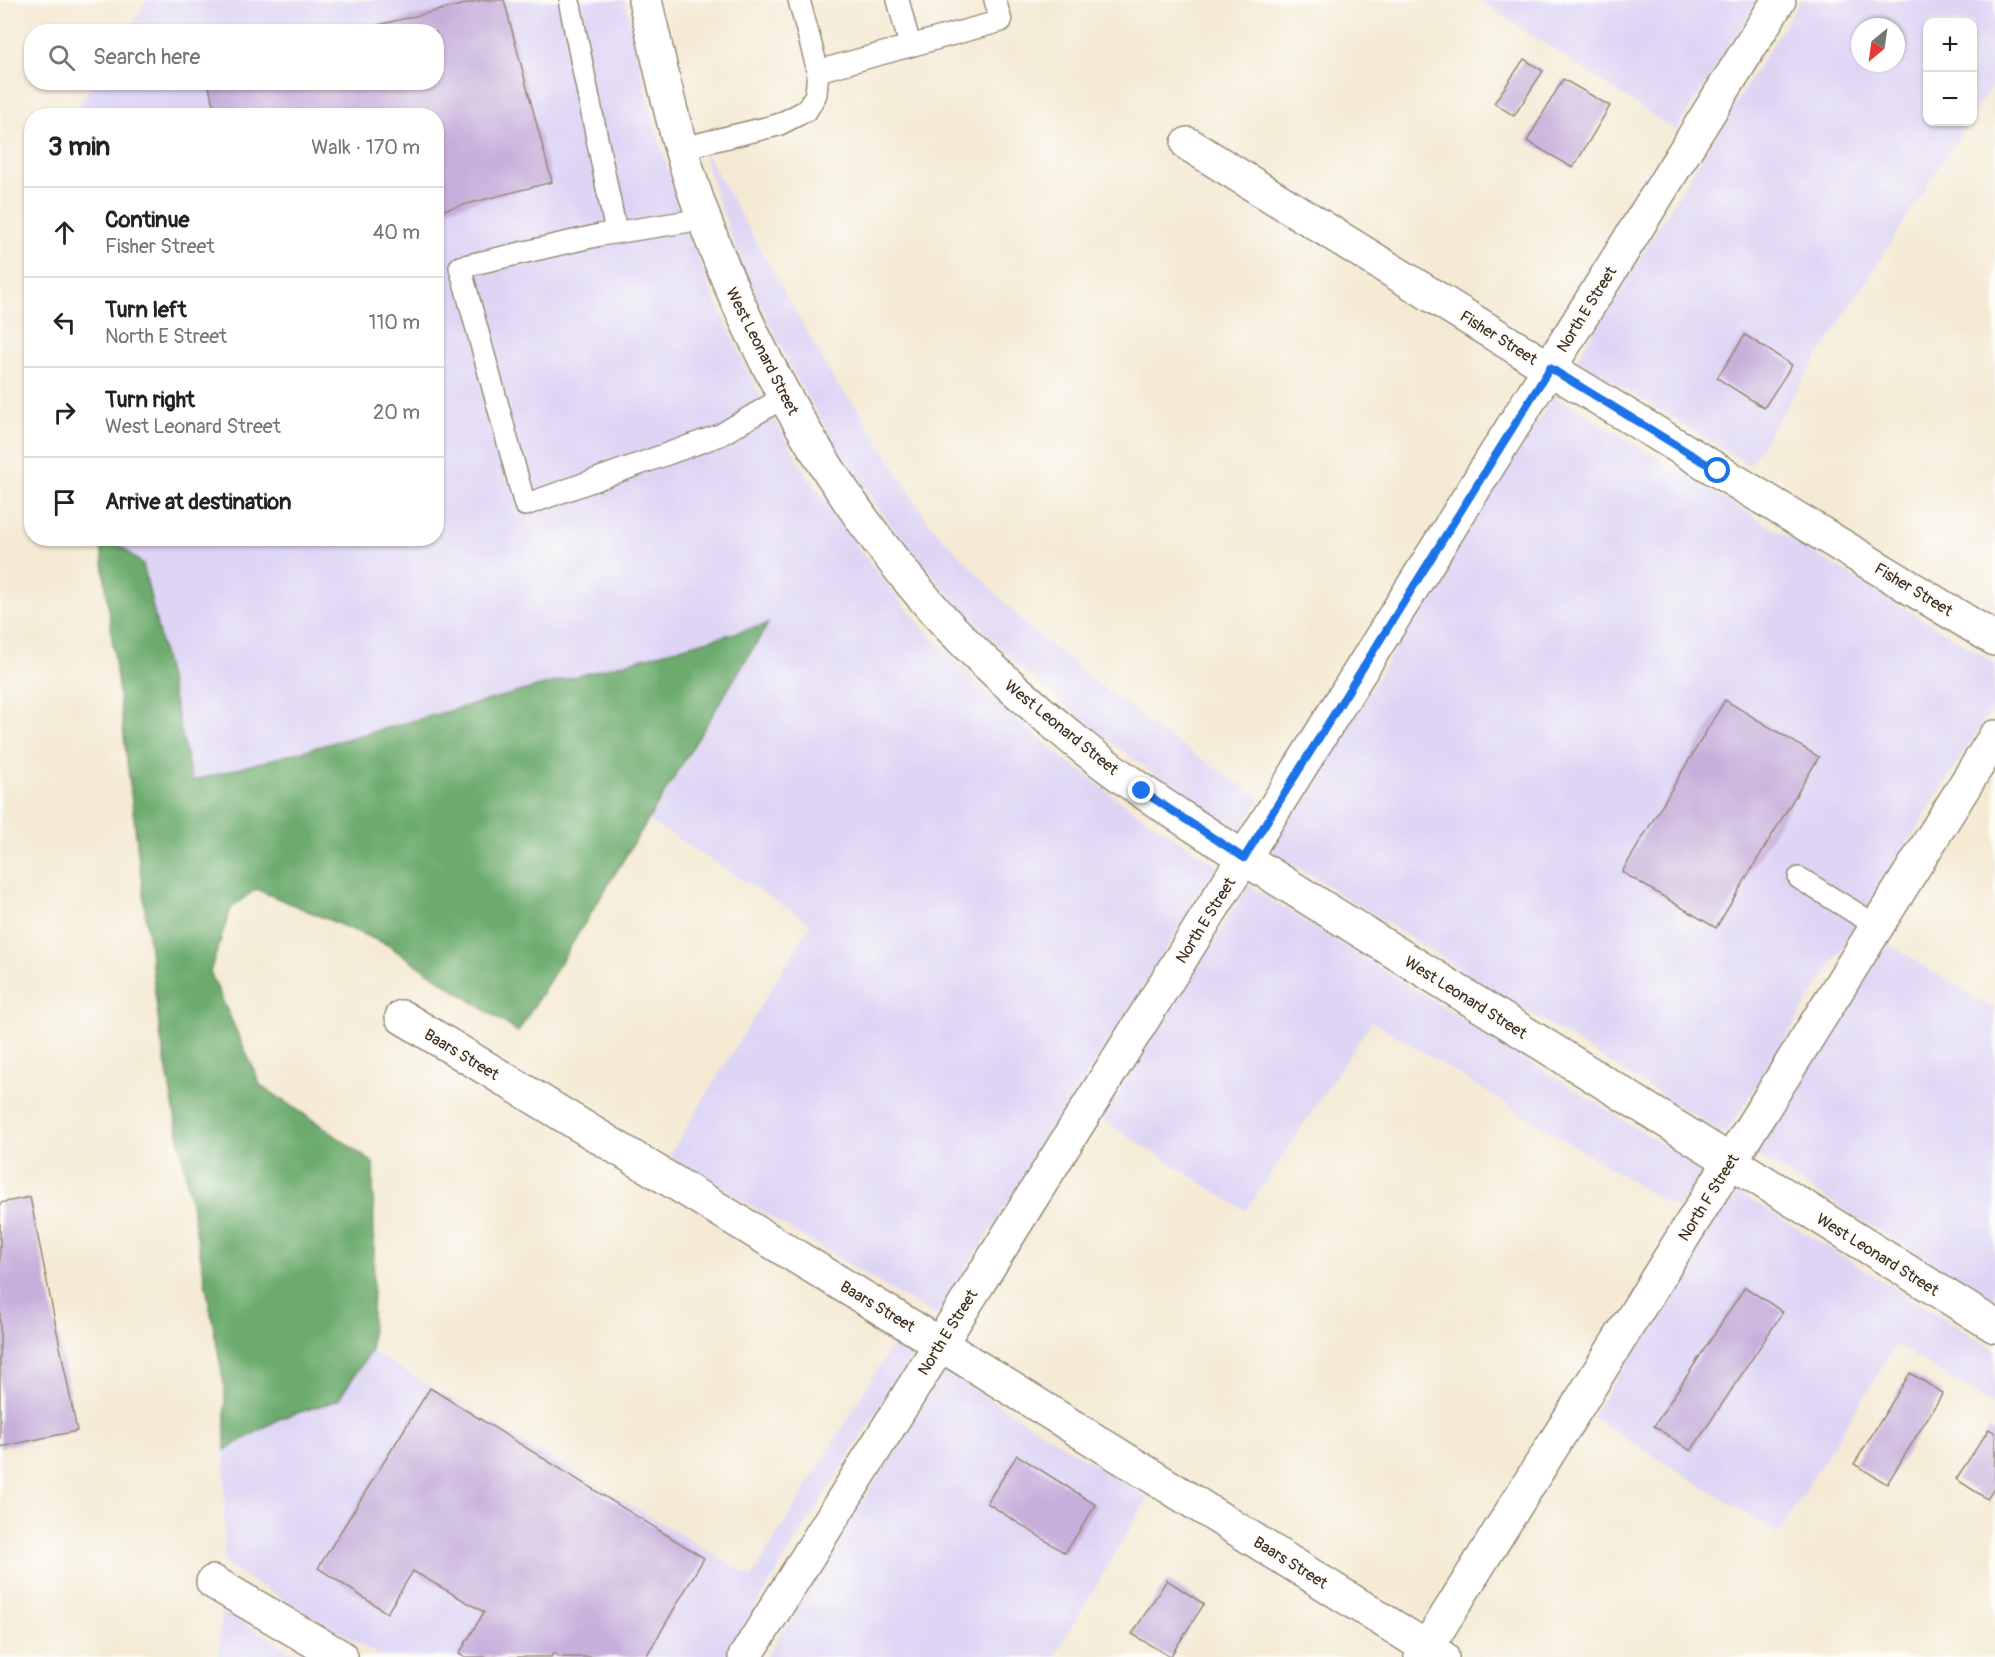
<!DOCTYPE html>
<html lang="en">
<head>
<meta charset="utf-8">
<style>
	body { margin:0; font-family:Pangolin,sans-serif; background:#f2f2f2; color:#222 }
	.controls { position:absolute; right:18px; top:18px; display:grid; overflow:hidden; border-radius:12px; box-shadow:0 2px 4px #0004 }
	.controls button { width:54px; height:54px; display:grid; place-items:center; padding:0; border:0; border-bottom:2px solid #e0e0e0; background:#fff; color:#222; font:30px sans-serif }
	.compass { position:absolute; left:1851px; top:18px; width:54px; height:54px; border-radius:50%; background:#fff; box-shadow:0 2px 4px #0004; rotate:209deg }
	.stop { position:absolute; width:18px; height:18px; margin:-14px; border:4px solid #1a73e8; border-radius:50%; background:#fff }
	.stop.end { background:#1a73e8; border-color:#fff; box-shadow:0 2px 6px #0008 }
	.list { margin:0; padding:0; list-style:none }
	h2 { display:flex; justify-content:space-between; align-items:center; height:78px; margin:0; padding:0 24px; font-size:26px }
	h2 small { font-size:20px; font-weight:400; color:#767676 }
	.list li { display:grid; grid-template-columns:39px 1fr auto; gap:18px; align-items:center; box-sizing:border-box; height:90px; padding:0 24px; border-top:2px solid #e0e0e0 }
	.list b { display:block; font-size:22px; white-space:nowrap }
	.list p { margin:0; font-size:20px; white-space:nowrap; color:#767676 }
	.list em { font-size:20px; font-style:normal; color:#767676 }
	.icon { flex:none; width:33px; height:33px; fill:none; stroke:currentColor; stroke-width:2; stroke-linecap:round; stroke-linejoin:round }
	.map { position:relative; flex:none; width:1995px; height:1657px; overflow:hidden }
	.search { position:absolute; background:#fff; box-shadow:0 2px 4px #0004; left:24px; top:24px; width:420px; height:66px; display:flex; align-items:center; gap:15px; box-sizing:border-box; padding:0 21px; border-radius:24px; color:#767676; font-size:22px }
	.panel { position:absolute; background:#fff; box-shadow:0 2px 4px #0004; left:24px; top:108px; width:420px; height:438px; border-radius:24px }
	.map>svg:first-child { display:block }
	.built { fill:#ded5f5; fill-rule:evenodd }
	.forest { fill:#6cab6d; stroke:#546a46; stroke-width:1.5 }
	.building { fill:#c6afdb }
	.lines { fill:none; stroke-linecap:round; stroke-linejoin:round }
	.lane-casing { stroke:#988a79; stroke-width:24 }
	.street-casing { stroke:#988a79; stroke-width:36 }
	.secondary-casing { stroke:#988a79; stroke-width:36 }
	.lane { stroke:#fff; stroke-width:21 }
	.street { stroke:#fff; stroke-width:33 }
	.secondary { stroke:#fff; stroke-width:33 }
	.route { stroke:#1a73e8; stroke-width:8 }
	.labels { text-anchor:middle; stroke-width:4.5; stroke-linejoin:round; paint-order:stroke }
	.street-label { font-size:16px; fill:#3b2a1e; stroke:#fdfcf7 }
</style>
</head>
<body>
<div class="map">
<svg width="1995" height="1657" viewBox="0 0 1995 1657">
	<rect width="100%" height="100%" fill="#fdfcf7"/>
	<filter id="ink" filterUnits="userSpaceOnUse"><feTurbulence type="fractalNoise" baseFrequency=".0167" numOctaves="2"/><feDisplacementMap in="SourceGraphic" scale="12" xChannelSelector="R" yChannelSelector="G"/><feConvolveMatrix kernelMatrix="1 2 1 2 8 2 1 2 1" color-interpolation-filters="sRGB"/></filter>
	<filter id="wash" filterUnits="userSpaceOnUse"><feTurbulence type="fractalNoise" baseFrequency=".008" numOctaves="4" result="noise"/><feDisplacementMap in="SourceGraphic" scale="24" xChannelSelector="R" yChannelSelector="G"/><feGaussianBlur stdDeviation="1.35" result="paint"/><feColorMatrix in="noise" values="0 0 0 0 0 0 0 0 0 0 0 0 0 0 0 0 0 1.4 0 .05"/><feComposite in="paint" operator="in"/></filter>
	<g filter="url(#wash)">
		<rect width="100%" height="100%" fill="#f4ead4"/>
		<g class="built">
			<polygon points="147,0 625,0 651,113 680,211 713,296 757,389 805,472 860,551 923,628 991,696 1063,758 1131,809 1218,866 936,1317 669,1156 811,923 649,821 768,625 192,781 143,565 120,546 119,539 436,538 436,116 71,116 93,83 436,82 436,32 127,31"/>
			<polygon points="1479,0 1758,0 1676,131"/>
			<path d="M1800,0H1995V79L1973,114L1972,22H1928V122H1968L1749,465L1576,360ZM1860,27H1896V63H1860Z"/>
			<polygon points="700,143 837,385 858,408 928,522 1031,630 1154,727 1260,798 1240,831 1154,774 1088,725 1016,664 951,597 890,524 837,448 790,367 747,276 716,195"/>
			<polygon points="1554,395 1995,663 1995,703 1725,1135 1270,850"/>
			<polygon points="1248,885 1703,1170 1678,1210 1372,1021 1246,1211 1101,1119"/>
			<polygon points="1887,943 1995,1010 1995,1303 1755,1154"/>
			<polygon points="1733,1189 1995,1350 1995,1406 1896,1345 1778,1534 1592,1417"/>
			<polygon points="895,1340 914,1352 724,1657 382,1657 224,1564 225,1450 281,1418 338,1400 371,1351 752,1577"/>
			<polygon points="944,1371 1148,1498 1054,1657 766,1657"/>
			<polygon points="222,1611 301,1657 218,1657"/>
		</g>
		<polygon class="forest" points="101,546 120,546 143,564 192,781 768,624 518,1032 386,944 256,889 231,908 210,972 261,1086 319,1124 373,1163 374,1252 371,1351 338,1400 281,1418 225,1450 225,1390 160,1033"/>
		<g id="blocks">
			<g class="building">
				<polygon points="482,0 504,0 552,182 436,212 436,116 216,116 208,82 436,82 436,32 353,31"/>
				<polygon points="1524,59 1543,71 1514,116 1494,103"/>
				<polygon points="1563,79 1610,106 1573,168 1527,141"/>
				<polygon points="1745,335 1792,365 1764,408 1717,378"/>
				<polygon points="1725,700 1819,757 1716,928 1622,872"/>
				<polygon points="30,1197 77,1431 0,1447 0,1203"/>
				<polygon points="1745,1287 1783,1312 1691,1451 1654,1426"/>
				<polygon points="1910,1373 1943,1393 1887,1484 1854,1464"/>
				<polygon points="430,1388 704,1558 646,1657 560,1657 554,1653 551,1657 464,1657 459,1654 484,1612 413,1571 387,1613 318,1568"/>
				<polygon points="1989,1429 1995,1433 1995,1487 1987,1499 1956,1479"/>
				<polygon points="1017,1455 1096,1505 1065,1553 987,1503"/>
				<polygon points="1167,1580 1204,1604 1170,1657 1132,1634"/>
			</g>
		</g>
	</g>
	<g filter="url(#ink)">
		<use href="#blocks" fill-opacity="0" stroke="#988a79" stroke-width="1.5"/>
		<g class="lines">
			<defs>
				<g id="lane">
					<polyline points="898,0 910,46"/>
					<polyline points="570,5 616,232"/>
					<polyline points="818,71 1001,21 995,0"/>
					<polyline points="682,148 778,125 807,110 816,94 818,71 799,0"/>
					<polyline points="704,219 600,235 460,267 525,505 720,435 784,397"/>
					<polyline points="1799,878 1877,926"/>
				</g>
				<g id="street">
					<polyline points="1188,144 1549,368 1995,639"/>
					<polyline points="402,1017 940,1344 1442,1657"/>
					<polyline points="213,1582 341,1657"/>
					<polyline points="1421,1657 1995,737"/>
				</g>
				<g id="secondary">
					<path d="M645,0C661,69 675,138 699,205C752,354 830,491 935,611C977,658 1026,700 1074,740C1127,784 1186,820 1244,858L1995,1326"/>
					<polyline points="745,1657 1779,0"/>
				</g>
			</defs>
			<use href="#lane" class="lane-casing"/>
			<use href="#street" class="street-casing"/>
			<use href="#secondary" class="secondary-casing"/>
			<use href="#lane" class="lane"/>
			<use href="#street" class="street"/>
			<use href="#secondary" class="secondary"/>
		</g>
	</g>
	<g class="lines" filter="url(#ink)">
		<polyline class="route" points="1142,791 1244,858 1550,368 1718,471"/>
	</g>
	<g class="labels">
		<g class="street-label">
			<text transform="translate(1586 309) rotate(-58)" y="6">North E Street</text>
			<text transform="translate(1499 337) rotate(32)" y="6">Fisher Street</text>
			<text transform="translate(763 351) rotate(63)" y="6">West Leonard Street</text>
			<text transform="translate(1914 589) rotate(31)" y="6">Fisher Street</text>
			<text transform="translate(1062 727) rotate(39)" y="6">West Leonard Street</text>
			<text transform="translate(1205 920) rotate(-58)" y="6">North E Street</text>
			<text transform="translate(1466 997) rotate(32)" y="6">West Leonard Street</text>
			<text transform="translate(462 1054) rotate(31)" y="6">Baars Street</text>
			<text transform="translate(1708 1197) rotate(-58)" y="6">North F Street</text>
			<text transform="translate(1878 1254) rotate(32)" y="6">West Leonard Street</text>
			<text transform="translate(878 1306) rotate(31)" y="6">Baars Street</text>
			<text transform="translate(947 1332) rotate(-58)" y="6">North E Street</text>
			<text transform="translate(1291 1562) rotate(32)" y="6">Baars Street</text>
		</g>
	</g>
</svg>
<div class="controls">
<button>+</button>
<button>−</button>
</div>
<svg class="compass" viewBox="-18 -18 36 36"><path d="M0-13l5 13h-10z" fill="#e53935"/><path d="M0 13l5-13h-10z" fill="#767676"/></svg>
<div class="stop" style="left:1718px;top:471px"></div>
<div class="stop end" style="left:1142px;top:791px"></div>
<div class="search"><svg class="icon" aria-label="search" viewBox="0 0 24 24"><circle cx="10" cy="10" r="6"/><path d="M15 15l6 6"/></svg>Search here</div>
<section class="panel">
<h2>3 min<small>Walk · 170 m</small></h2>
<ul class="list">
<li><svg class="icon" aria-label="ahead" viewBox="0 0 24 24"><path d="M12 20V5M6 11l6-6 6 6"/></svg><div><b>Continue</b><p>Fisher Street</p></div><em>40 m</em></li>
<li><svg class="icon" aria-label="left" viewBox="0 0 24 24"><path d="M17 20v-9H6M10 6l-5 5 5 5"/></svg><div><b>Turn left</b><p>North E Street</p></div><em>110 m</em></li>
<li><svg class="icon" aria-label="right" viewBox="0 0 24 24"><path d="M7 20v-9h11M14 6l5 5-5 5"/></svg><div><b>Turn right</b><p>West Leonard Street</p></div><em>20 m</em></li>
<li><svg class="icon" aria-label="arrive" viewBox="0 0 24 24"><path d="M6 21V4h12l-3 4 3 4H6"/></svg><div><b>Arrive at destination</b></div></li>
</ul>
</section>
</div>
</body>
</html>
